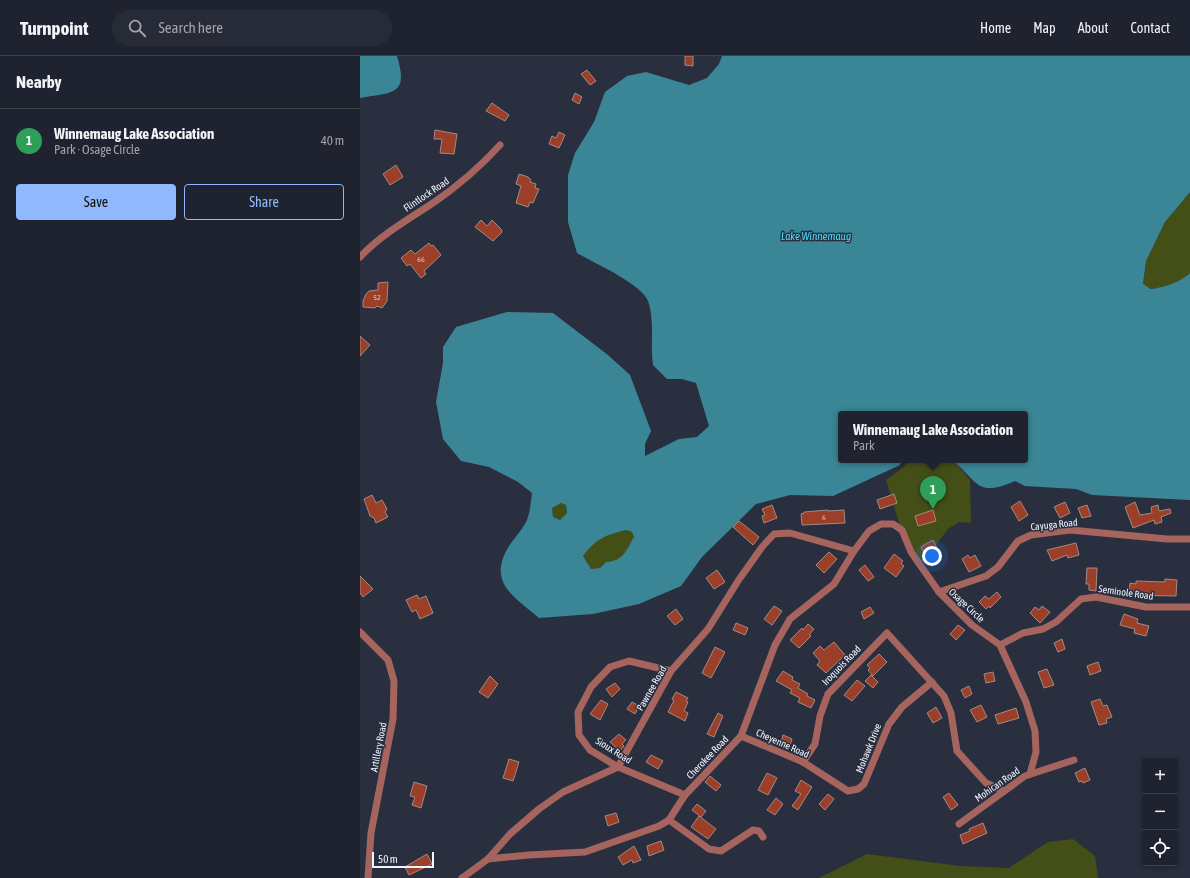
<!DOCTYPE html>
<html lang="en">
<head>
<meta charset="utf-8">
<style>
	body { margin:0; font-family:"Asap Condensed",sans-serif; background:#272b37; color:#f1f3f6 }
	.controls { position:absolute; right:12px; bottom:12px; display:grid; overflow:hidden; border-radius:4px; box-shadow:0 2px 6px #0003 }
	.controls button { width:36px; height:36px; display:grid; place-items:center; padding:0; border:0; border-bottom:1px solid #3c404b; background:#1f232f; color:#f1f3f6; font:20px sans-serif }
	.scale { position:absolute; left:12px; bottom:10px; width:62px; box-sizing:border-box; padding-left:4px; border:2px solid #f1f5fe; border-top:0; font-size:11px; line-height:14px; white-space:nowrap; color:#f1f5fe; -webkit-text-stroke:3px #292f3f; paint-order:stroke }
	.you { position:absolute; left:572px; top:500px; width:14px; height:14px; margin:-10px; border:3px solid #fff; border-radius:50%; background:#1a73e8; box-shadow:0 0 0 6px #1a73e833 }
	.badge { display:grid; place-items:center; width:26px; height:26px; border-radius:50%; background:#90b8fd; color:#fff; font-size:13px; font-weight:700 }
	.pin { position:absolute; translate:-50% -33px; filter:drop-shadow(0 1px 2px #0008) }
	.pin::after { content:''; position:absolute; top:21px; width:14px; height:12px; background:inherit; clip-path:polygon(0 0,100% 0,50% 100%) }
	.popup { position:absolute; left:478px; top:355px; width:190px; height:52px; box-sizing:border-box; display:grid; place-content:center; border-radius:4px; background:#1f232f; filter:drop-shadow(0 1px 3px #0005); font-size:13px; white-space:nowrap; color:#a1a4aa }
	.popup b { font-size:15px; color:#f1f3f6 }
	.popup::after { content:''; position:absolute; left:50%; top:100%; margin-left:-8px; border:8px solid transparent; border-top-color:#1f232f }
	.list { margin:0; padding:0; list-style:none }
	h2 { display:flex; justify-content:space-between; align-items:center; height:52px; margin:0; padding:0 16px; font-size:17px }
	h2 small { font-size:13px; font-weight:400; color:#a1a4aa }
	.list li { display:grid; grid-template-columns:26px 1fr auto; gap:12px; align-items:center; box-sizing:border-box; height:64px; padding:0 16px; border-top:1px solid #3c404b }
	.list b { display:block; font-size:15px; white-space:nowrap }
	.list p { margin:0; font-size:13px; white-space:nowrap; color:#a1a4aa }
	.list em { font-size:13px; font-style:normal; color:#a1a4aa }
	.actions { display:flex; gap:8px; padding:12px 16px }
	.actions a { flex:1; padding:9px 0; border:1px solid #90b8fd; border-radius:4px; text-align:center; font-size:14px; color:#90b8fd }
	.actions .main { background:#90b8fd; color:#111 }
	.icon { flex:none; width:22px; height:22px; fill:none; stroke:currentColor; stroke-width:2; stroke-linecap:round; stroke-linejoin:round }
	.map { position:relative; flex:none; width:830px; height:822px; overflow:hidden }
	header { display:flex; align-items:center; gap:24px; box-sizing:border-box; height:56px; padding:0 20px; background:#1f232f; border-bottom:1px solid #3c404b }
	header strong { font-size:19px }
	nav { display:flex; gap:22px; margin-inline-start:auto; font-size:14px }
	.search { width:280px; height:36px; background:#272b37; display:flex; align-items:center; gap:10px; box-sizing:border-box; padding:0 14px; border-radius:22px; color:#a1a4aa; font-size:15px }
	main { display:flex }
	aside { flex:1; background:#1f232f }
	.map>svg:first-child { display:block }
	.green { fill:#444f17 }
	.water { fill:#3b8696; fill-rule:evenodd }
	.building { fill:#9c3f29; stroke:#a38a84 }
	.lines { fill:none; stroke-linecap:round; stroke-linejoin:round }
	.street { stroke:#a5645d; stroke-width:7 }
	.labels { text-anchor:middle; stroke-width:3; stroke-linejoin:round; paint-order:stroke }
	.number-label { font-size:8px; fill:#dcc8c9 }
	.street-label { font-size:10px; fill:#f1f5fe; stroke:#292f3f }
	.water-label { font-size:11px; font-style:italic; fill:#49ddfa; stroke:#292f3f }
</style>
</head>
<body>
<header>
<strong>Turnpoint</strong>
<div class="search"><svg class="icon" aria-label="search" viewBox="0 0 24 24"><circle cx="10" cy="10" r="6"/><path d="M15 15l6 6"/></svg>Search here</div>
<nav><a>Home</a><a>Map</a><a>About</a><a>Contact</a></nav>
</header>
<main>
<aside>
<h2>Nearby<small></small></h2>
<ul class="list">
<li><span class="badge" style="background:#2e9e5b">1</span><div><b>Winnemaug Lake Association</b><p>Park · Osage Circle</p></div><em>40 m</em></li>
</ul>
<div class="actions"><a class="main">Save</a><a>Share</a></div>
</aside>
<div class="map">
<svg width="830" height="822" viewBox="0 0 830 822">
	<rect width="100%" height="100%" fill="#292f3f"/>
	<g class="green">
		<path d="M830,136V217C818,228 798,238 783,229L786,205L805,166Z"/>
		<polygon points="548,404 593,404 610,424 611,467 599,466 588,473 562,507 547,493 526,424 545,410"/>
		<polygon points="201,447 206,449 207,457 200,464 193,461 192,452"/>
		<path d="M266,474L272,476L275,481C266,495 263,505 246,506L240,512L231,513L223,500C237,482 244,480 266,474Z"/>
		<polygon points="713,783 735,800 738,822 459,822 507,798 600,810 649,812 688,786"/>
	</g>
	<g class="water">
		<path d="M0,0H37C49,40 33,36 0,42Z"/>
		<path d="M362,0H830V136L805,166L786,205L783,228L791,233C805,231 819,227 830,217V444L732,439L716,433L665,430L655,425C616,442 619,426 592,404H665V358H481V404H542L540,409L473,440L430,439L396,448L342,501L321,530L279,548L233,558L179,562C153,540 127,526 149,490C155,481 163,473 167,464C170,456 171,445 172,437L158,426L129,411L101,405L83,383L76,346L83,307V291L96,271L147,256L193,257L248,299L270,319L291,375L285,388V400L319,383L337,381L349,370L336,327L322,323H307L293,309C290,288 295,265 288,245C282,228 234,207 217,197L208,166V119L215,97L234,66L245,36L267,20L286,16L329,29L347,22L359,8ZM201,447L206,449L207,457L200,464L193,461L192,452ZM266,474L272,476L274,481C266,495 263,505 246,506L240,512L231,513L223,500C237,482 244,480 266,474Z"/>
	</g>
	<g class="building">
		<polygon points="325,0 333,0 333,10 325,9"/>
		<polygon points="227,14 236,25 230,29 221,18"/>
		<polygon points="215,37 222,41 219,48 212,44"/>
		<polygon points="132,47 149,59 145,65 126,55"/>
		<polygon points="75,74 97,78 94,98 80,97 82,83 74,83"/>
		<polygon points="199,76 205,79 199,92 189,88 192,80 196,82"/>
		<polygon points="36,109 43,121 30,129 23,118"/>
		<polygon points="159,118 168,121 171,124 170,126 176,128 175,132 179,133 173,147 170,146 168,151 156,147 161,130 156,128"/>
		<polygon points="121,164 127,170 132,164 141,173 142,176 133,185 115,171"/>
		<polygon points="69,187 71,190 73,189 81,199 64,215 66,218 61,222 50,208 47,210 41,202 51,194 55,198"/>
		<polygon points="28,226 27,245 22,252 17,250 15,252 3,251 3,245 6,238 9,235 18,234 18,227"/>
		<polygon points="0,280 10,289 0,300"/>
		<polygon points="534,438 537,447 520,453 517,444"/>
		<polygon points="12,439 16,447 22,444 27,453 25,456 28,461 16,467 14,462 10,460 4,443"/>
		<polygon points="660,445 668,459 659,465 651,451"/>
		<polygon points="705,446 710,457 700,462 694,451"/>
		<polygon points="775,446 780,459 792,457 791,451 798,449 799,455 810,453 811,457 801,461 802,466 795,468 794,464 773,472 765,451"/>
		<polygon points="412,449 417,462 404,467 402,460 405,459 402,453"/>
		<polygon points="727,449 731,460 722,462 718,452"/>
		<polygon points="468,454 468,455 484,454 485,467 442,469 441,458 444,457 444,456"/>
		<polygon points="573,454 576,465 558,470 555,460"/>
		<polygon points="379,465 399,481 393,489 373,471"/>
		<polygon points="573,484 578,494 566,501 561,491"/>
		<polygon points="716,487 719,499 708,502 707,499 692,505 687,494"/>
		<polygon points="469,496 477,503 464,517 456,509"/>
		<polygon points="534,498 543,505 541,507 544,510 536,521 524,512"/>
		<polygon points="608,499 610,502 615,499 621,510 609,516 602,503"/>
		<polygon points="505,509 514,521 508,525 499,514"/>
		<polygon points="727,512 737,512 736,535 729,534 729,528 726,528"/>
		<polygon points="357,514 365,526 354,533 346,522"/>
		<polygon points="0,520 13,533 3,541 0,537"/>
		<polygon points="805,523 817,524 816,540 769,539 770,527 776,528 776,525 805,526"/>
		<polygon points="637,536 641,541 630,552 629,550 626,553 619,546 625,540 629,543"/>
		<polygon points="57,539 59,543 66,540 73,557 60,563 56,554 52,556 46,544"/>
		<polygon points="414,550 422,555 412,569 404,563"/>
		<polygon points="682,550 690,556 680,567 670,557 675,551 679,554"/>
		<polygon points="510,551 514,557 504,563 501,556"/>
		<polygon points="316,553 323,563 315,569 307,560"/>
		<polygon points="764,558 778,563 777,567 789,570 786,580 774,577 775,573 760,569"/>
		<polygon points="376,567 388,572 385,579 373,574"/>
		<polygon points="448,568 454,573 449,579 451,580 439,592 430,584 442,572 443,574"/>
		<polygon points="598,569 605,574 596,584 590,578"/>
		<polygon points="702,583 705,593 698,596 694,587"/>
		<polygon points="474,586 485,599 466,617 457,609 460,605 453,597 460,590 464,594"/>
		<polygon points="355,591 365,596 351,622 342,617"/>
		<polygon points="519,598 527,606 513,620 508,614 510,612 507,609"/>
		<polygon points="738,606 741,615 730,619 727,610"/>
		<polygon points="687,613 694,629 684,632 678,616"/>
		<polygon points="423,615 433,621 432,624 440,628 438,632 448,638 447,640 455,644 451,652 438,646 440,642 430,637 432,634 416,625"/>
		<polygon points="633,616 635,625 626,627 624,618"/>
		<polygon points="511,619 518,626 513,632 505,625"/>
		<polygon points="130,620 138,628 128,642 119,636"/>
		<polygon points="497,624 505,630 492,645 484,639"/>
		<polygon points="255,627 260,633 252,641 246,633"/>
		<polygon points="609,630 612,638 605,642 601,634"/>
		<polygon points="316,636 328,642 326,645 328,646 324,655 328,657 325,665 308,656 314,644 312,643"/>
		<polygon points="740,643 743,650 747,649 752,661 746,663 747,667 739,669 731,646"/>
		<polygon points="241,644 248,648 240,664 230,658"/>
		<polygon points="272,646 279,650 275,658 267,653"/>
		<polygon points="621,649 627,661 617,666 610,654"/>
		<polygon points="576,651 582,662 573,667 567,657"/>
		<polygon points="656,652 659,662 638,668 635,659"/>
		<polygon points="358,657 363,660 354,681 347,678"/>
		<polygon points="259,678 266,684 262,688 264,690 260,695 250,686"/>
		<polygon points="423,679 432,683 430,690 421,687"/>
		<polygon points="291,699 303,705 298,713 286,706"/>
		<polygon points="149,703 159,706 153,725 143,722"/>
		<polygon points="725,712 730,724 723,727 722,725 719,726 715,717"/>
		<polygon points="407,717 417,722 408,739 398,734"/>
		<polygon points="350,720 361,729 356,735 345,726"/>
		<polygon points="441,724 452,731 438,754 432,750 441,738 435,735"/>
		<polygon points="54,726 67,730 61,752 52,749 55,741 50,740"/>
		<polygon points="589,737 598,749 591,754 583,741"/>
		<polygon points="468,738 474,743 465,754 459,748"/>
		<polygon points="416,742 423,748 415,759 407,754"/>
		<polygon points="337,748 346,755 341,761 332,754"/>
		<polygon points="256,757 259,766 248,770 245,760"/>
		<polygon points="339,760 356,773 348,783 331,771"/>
		<polygon points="623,767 627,777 603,788 600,779 610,775 609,773"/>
		<polygon points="301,785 304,794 289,800 287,790"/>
		<polygon points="274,790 281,804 273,807 272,804 263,809 258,801"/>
		<polygon points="67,798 72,808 49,819 45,811"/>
	</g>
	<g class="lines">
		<g class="street">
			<path d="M0,201C21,179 47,164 73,147C98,130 120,111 140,89"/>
			<polyline points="579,536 626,520 638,511 658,485 671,479 710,474 807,483 830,483"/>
			<polyline points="0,576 28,604 34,625 33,663 11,777 8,822"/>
			<polyline points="640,589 663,577 683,573 696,566 721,543 736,541 786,551 830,551"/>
			<polyline points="311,615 269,605 250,611 231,631 218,656 219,679 230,694 258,711 325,739"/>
			<polyline points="381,680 443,706 488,735 498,733 504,728 529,668 542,651 572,626"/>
			<polyline points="443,706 455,688 460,660 468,638 527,577 584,640 591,657 597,695 626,727 644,735"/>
			<polyline points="309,764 349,793 361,795 393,774 399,775 403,781"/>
			<polyline points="599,768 665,720 714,704"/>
			<polyline points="128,803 169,799 225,796 299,770 309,764 325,739 381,680 415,589 430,563 474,528 494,495 509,475 521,468 533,468 542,474 551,496 579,536 612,569 640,589 666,646 675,675 676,696 670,718"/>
			<polyline points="102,822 128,803 150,778 179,753 203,736 258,711 311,615 348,573 378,525 402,491 414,478 430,477 494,495"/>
		</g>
	</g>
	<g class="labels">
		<g class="number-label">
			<text x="61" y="206">66</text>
			<text x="17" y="244">52</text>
			<text x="464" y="464">6</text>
		</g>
		<g class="street-label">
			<text transform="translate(66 138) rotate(-34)" y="4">Flintlock Road</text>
			<text transform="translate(694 468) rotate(-6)" y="4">Cayuga Road</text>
			<text transform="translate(766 536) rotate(8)" y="4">Seminole Road</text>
			<text transform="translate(607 549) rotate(43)" y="4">Osage Circle</text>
			<text transform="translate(481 609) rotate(-46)" y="4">Iroquois Road</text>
			<text transform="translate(291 632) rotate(-60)" y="4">Pawnee Road</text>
			<text transform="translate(423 687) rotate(24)" y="4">Cheyenne Road</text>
			<text transform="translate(18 691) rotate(-79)" y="4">Artillery Road</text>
			<text transform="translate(508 692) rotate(-68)" y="4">Mohawk Drive</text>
			<text transform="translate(254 694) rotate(32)" y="4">Sioux Road</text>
			<text transform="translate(347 701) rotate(-46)" y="4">Cherokee Road</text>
			<text transform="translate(637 728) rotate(-35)" y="4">Mohican Road</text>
		</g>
		<g class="water-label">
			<text x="456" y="184">Lake Winnemaug</text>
		</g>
	</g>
</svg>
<div class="controls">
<button>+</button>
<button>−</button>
<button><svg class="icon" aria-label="locate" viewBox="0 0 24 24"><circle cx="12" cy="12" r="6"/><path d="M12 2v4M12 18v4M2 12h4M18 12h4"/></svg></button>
</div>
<div class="scale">50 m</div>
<div class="you"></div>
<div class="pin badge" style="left:573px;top:453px;background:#2e9e5b">1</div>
<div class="popup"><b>Winnemaug Lake Association</b>Park</div>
</div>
</main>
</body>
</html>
